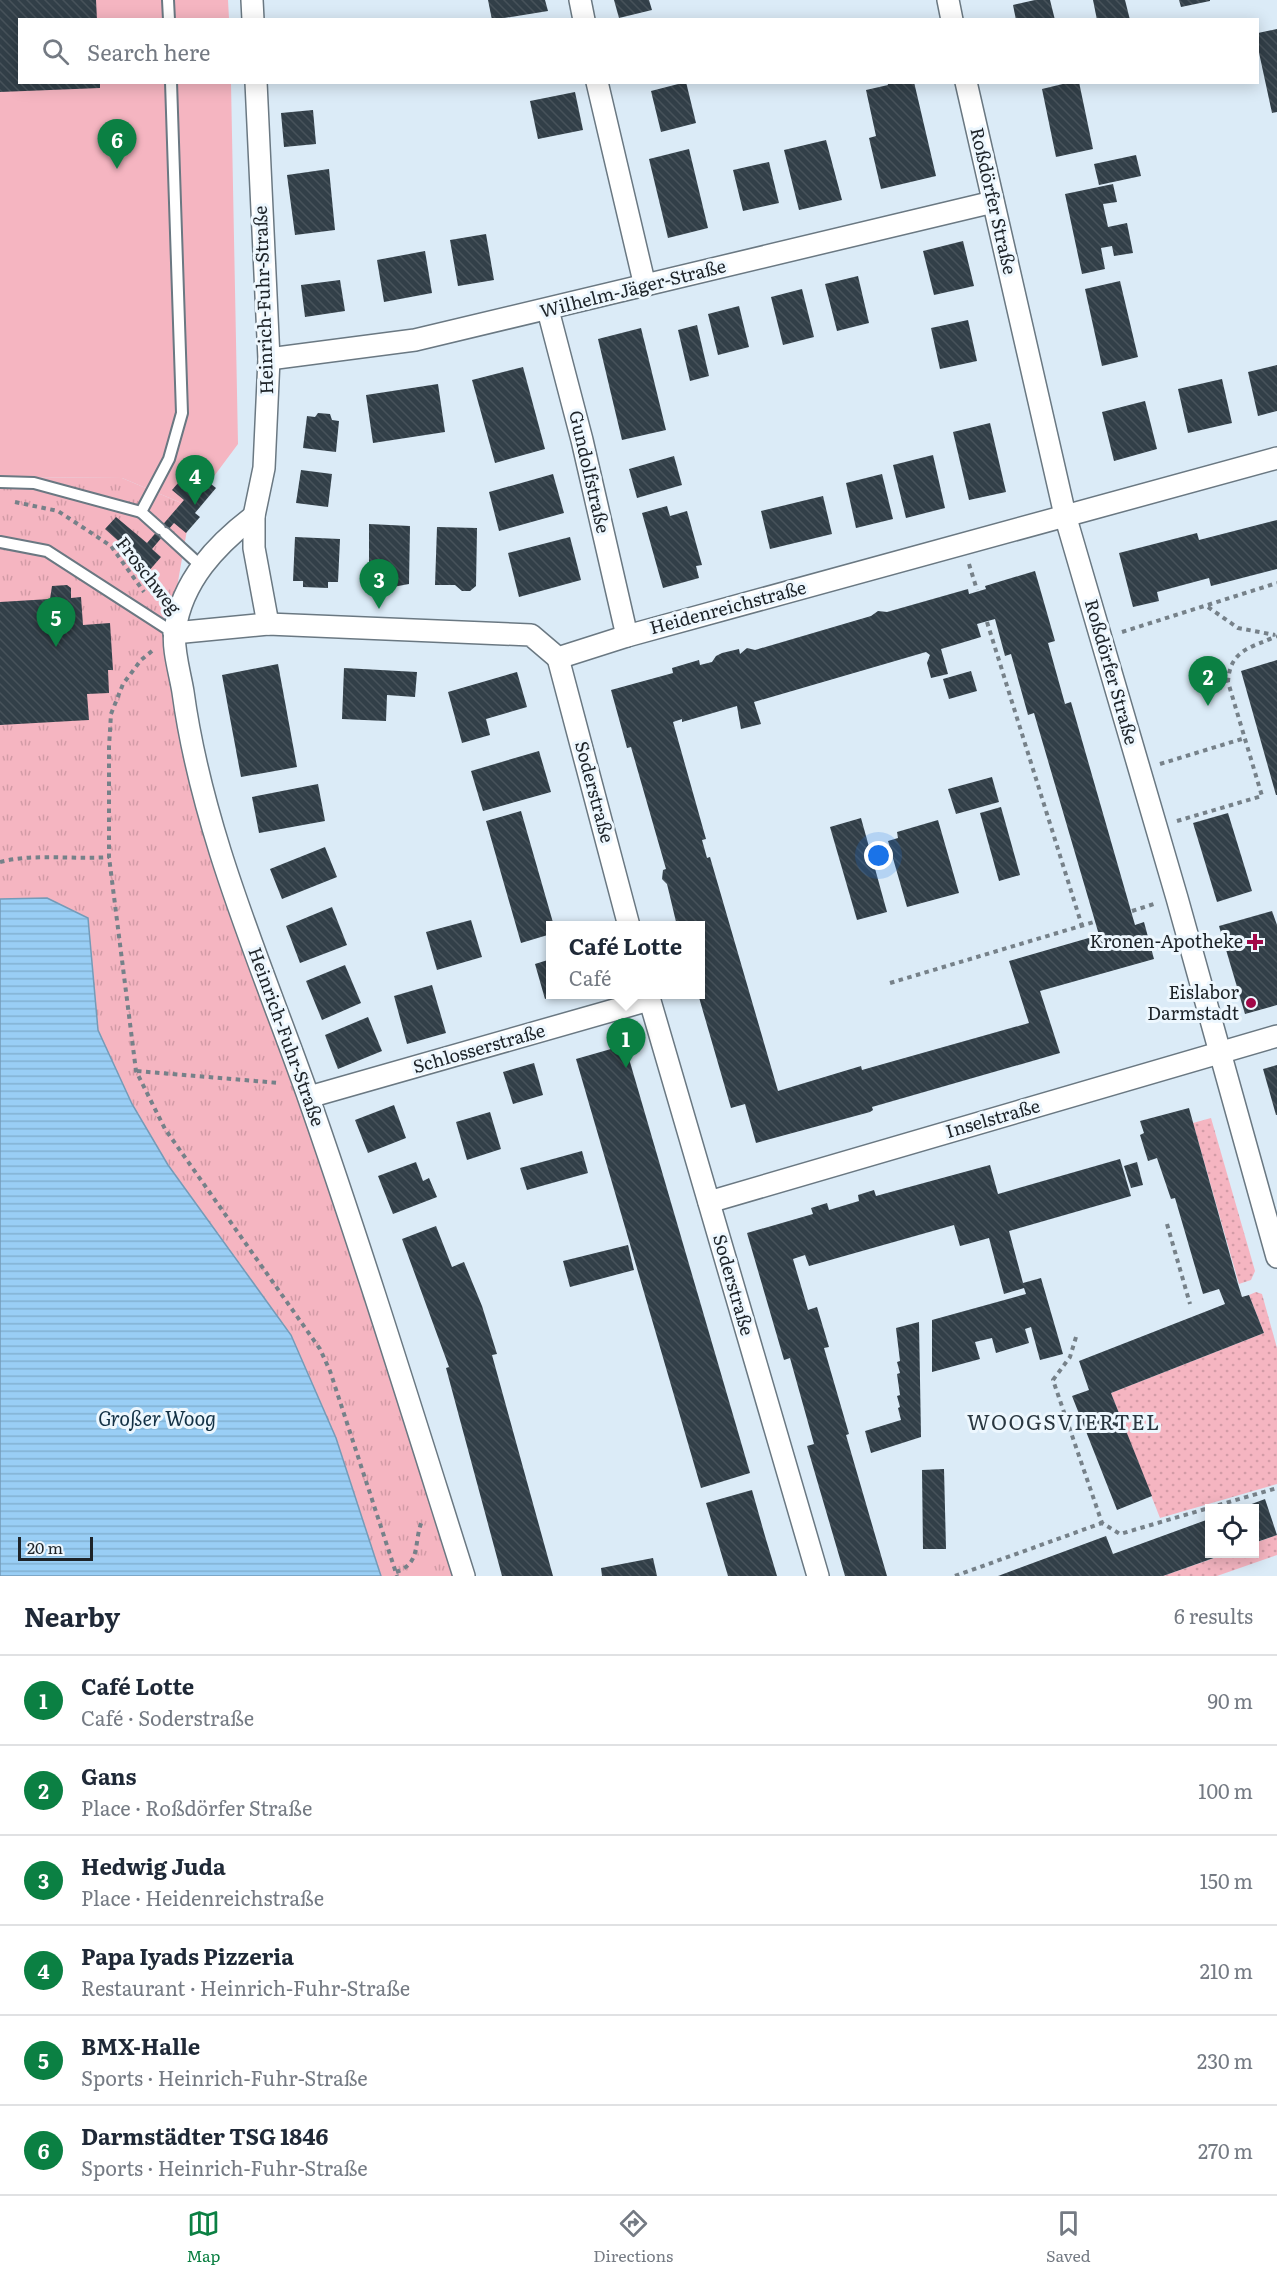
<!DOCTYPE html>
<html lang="en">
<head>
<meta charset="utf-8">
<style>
	body { margin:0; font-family:Literata,serif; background:#f6f6f7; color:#1f2937 }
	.controls { position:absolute; right:18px; bottom:18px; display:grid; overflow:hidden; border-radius:0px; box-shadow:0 3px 15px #0003 }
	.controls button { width:54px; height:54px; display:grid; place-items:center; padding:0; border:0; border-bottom:2px solid #e0e1e3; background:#fff; color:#1f2937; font:30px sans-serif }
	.scale { position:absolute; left:18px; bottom:15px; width:75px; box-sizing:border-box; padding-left:6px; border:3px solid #1d2328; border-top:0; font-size:16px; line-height:21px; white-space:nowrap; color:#1d2328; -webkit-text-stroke:4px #edf7fe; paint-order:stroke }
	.you { position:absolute; left:879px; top:856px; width:21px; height:21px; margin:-15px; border:4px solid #fff; border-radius:50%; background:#1a73e8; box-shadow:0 0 0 9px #1a73e833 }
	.badge { display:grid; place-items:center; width:39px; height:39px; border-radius:50%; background:#0b8043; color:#fff; font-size:20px; font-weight:700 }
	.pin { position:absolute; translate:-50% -50px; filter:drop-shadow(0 2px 3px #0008) }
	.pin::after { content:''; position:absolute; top:32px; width:21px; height:18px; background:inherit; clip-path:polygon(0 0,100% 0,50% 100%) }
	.popup { position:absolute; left:546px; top:921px; width:159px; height:78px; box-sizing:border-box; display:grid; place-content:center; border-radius:0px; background:#fff; filter:drop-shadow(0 2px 4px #0005); font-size:20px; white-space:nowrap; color:#747a83 }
	.popup b { font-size:22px; color:#1f2937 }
	.popup::after { content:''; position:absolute; left:50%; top:100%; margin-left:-12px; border:12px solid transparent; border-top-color:#fff }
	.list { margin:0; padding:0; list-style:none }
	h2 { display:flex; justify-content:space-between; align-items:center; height:78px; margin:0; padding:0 24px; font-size:26px }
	h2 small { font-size:20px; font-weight:400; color:#747a83 }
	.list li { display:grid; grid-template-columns:39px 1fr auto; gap:18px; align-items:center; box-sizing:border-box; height:90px; padding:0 24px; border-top:2px solid #e0e1e3 }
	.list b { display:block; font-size:22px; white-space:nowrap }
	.list p { margin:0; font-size:20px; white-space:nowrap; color:#747a83 }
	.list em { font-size:20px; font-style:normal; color:#747a83 }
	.icon { flex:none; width:33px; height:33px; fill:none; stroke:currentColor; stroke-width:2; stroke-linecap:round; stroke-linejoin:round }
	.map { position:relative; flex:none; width:1277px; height:1576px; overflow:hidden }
	.search { position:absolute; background:#fff; box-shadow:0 3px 15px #0003; left:18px; right:18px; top:18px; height:66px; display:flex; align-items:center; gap:15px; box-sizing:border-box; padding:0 21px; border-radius:0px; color:#747a83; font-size:22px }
	.sheet { height:618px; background:#fff }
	nav { display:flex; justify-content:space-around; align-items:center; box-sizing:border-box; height:84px; border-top:2px solid #e0e1e3; background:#fff; font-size:16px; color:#747a83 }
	nav a { display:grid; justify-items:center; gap:3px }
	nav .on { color:#0b8043 }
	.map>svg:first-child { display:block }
	.grass { fill:url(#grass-dots) }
	.park { fill:url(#park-tufts) }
	.pitch { fill:#f5b5c1 }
	.water { fill:url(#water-rules); stroke:#749bb8; stroke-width:1.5 }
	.building { fill:url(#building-back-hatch); fill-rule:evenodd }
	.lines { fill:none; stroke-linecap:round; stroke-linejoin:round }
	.lane-casing { stroke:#6a7882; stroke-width:14 }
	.street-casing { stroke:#6a7882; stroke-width:24 }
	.path { stroke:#768189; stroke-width:4; stroke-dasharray:4.5 4.5; stroke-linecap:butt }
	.lane { stroke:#fff; stroke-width:10 }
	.street { stroke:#fff; stroke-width:21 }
	.poi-dot { fill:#a10848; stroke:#edf7fe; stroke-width:2 }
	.labels { text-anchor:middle; stroke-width:6; stroke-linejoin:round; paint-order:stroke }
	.street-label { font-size:18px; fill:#1d2328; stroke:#edf7fe }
	.poi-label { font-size:18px; fill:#1d2328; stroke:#edf7fe; text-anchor:end }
	.water-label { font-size:20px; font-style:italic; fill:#123044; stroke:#edf7fe }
	.quarter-label { font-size:21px; letter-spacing:1.5px; fill:#2a3740; stroke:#edf7fe }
</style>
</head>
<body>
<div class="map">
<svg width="1277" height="1576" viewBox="0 0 1277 1576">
	<defs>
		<pattern id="grass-dots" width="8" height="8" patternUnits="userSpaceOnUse" patternTransform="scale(1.5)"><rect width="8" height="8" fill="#f5b5c1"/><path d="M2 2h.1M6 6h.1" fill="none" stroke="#d29ba6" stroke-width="1.8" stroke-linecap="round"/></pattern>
		<pattern id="park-tufts" width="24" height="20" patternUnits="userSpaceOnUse" patternTransform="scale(1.5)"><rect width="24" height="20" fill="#f5b5c1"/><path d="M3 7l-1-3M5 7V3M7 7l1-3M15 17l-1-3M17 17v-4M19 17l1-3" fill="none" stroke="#d29ba6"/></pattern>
		<pattern id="water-rules" width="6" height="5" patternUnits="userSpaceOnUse" patternTransform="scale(1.5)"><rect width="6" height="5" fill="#99cef5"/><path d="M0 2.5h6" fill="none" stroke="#83b1d2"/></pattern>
		<pattern id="building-back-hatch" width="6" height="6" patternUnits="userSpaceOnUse" patternTransform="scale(1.5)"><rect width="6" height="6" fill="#323f48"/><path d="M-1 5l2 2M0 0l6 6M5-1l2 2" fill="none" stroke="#47525a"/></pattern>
	</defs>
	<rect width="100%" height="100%" fill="#dbebf7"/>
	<g class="grass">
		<polygon points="1211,1118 1255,1271 1251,1280 1239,1284 1193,1123"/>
		<polygon points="1256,1292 1262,1294 1277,1348 1277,1484 1160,1518 1111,1393 1264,1333 1249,1295"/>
		<polygon points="1277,1535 1277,1555 1217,1576 1163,1576 1226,1554 1254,1554 1255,1543"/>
	</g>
	<polygon class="park" points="0,477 122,478 191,507 168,639 207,848 308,1109 458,1576 0,1576"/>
	<polygon class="pitch" points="0,0 228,0 229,19 20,20 20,82 231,83 238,444 191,507 122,478 0,477"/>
	<polygon class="water" points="47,898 88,918 98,1030 132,1104 168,1165 291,1335 336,1438 381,1576 0,1576 0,899"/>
	<g class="building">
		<polygon points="0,0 96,0 97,20 20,20 20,82 100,82 100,88 0,92"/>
		<polygon points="488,0 545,0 548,11 492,20"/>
		<polygon points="614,0 649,0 652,10 619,18"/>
		<polygon points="1035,0 1050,0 1055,20 1016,20 1013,5"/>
		<polygon points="1093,0 1125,0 1130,20 1097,20"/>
		<polygon points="1179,0 1210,0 1210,1 1181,7"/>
		<polygon points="1277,29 1277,112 1272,113 1258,48 1258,33"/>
		<polygon points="686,82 696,123 661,132 651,91"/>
		<polygon points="887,82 914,82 936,176 881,189 869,138 876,136 866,90 888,85"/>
		<polygon points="1071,82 1079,82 1093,149 1056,157 1042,89"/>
		<polygon points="575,92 583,130 538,139 530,101"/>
		<polygon points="313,110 316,144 284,147 281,113"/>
		<polygon points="826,140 842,200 799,210 784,150"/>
		<polygon points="689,149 708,228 668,238 649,159"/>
		<polygon points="1136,155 1141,176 1099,185 1094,164"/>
		<polygon points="769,162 779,203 743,211 733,170"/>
		<polygon points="329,169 335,230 295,235 287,175"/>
		<polygon points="1113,184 1117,202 1103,204 1108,227 1127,223 1133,253 1114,256 1112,246 1101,248 1105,269 1082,274 1065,194"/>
		<polygon points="486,234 494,280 458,286 450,240"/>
		<polygon points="963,241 974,286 934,295 923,251"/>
		<polygon points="425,251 432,293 384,302 377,260"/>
		<polygon points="858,276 869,323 837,331 825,284"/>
		<polygon points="340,280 345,311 305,317 301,285"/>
		<polygon points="1120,281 1138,357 1102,366 1085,289"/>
		<polygon points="802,289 814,337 783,345 771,297"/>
		<polygon points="739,306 749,347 718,355 708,314"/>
		<polygon points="968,320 977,361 940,369 931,328"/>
		<polygon points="697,325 709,376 690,381 678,330"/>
		<polygon points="641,328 666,430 622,440 598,339"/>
		<polygon points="1277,365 1277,411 1258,416 1248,372"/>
		<polygon points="523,367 545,449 495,463 472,380"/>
		<polygon points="1222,379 1232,423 1188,433 1178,389"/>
		<polygon points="438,384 445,432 373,443 366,395"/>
		<polygon points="1145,401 1157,449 1114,461 1102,412"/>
		<polygon points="318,413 330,414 332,420 339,421 336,452 303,448 307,416 315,417"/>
		<polygon points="990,423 1006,492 969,500 953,432"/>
		<polygon points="933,455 945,508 906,518 893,465"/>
		<polygon points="674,456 682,485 637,498 629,469"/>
		<polygon points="191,468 216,488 195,513 200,517 186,533 174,523 152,549 161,557 148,572 121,549 124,546 105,529 116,517 147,543 184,500 172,490"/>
		<polygon points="301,470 332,474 328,507 296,503"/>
		<polygon points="553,474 564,513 499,531 489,492"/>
		<polygon points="882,474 893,519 856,528 846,483"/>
		<polygon points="823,496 832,534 770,549 761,511"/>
		<polygon points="667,506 670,516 687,511 702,565 696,566 699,578 663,588 642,513"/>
		<polygon points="1277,520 1277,569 1211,586 1209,578 1157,592 1159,601 1133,607 1119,553 1197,533 1199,540"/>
		<polygon points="369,524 410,526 409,584 393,587 391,584 369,583"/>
		<polygon points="437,527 477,528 476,586 470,591 462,591 455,585 435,585"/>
		<polygon points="295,537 340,539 338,582 328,582 328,588 303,587 303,581 293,581"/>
		<polygon points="570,537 581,580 519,597 508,553"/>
		<path d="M1035,571L1055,641L1048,643L1065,704L1071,702L1135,925L1144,922L1154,959L1040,991L1060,1053L872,1107L873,1110L870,1112L756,1143L745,1104L731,1108L698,994H701V926H677L667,884L662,879L663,870L666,869L631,747L627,748L611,690L673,673L672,668L699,660L700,665L712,662L716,656L722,653L739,649L740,654L747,648L755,650L871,616L878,611L887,612L968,589L969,594L986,589L985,586ZM995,619L1005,656L1011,654L1028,715L1034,713L1099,935L1009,961L1029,1023L862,1070L861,1066L778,1091L710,857L707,858L702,840L706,839L673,722L682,719V722L737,706L741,729L761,724L754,702L926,652L930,655L927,663L931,678L948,674L941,649L981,637L977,624Z"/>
		<polygon points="67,585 71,588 71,598 81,597 83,625 110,623 113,670 108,670 109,693 87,694 89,720 0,725 0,602 50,599 52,586"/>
		<polygon points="1277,660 1277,795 1276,795 1241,671"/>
		<polygon points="278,664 297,767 241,777 222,675"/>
		<polygon points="344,668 417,672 415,697 387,695 386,721 342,719"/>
		<polygon points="971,671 977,691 949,699 943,679"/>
		<polygon points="517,672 527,707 486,719 490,735 462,743 448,692"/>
		<polygon points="539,751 551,792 483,811 471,771"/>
		<polygon points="992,777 999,802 956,814 948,789"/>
		<polygon points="318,784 325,821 259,833 252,797"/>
		<polygon points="1001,807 1020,875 999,881 980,813"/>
		<polygon points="521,811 554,926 551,926 551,934 521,943 486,821"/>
		<polygon points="1228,813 1252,891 1217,902 1193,823"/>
		<polygon points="861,818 887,912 857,920 830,827"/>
		<polygon points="938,820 959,893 907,907 888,841 898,838 897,832"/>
		<polygon points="325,847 337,877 282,899 270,869"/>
		<polygon points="332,907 347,945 300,963 286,926"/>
		<polygon points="1272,911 1277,925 1277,1005 1245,1014 1219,926"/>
		<polygon points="471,920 482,957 437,970 426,932"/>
		<polygon points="551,959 551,994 557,995 545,999 535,964"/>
		<polygon points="345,965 361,1003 322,1020 306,981"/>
		<polygon points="432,985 446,1033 407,1044 394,996"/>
		<polygon points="368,1017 382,1051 338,1069 325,1035"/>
		<polygon points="625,1045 750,1473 701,1488 576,1059"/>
		<polygon points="534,1063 543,1095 513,1104 503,1072"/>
		<polygon points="1277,1065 1277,1115 1276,1115 1263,1069"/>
		<polygon points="394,1105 406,1138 368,1153 355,1120"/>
		<polygon points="1189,1108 1238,1284 1242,1297 1249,1295 1264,1333 1111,1393 1152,1496 1117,1510 1072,1396 1089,1390 1079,1361 1225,1304 1219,1289 1203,1294 1175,1198 1171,1199 1157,1158 1148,1161 1140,1135 1144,1133 1140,1121"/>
		<polygon points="490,1112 501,1149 467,1160 456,1122"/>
		<polygon points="582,1151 588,1173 527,1190 520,1168"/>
		<polygon points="1120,1159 1131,1196 1009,1231 1023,1283 1041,1278 1063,1354 1040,1360 1031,1327 1025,1329 1029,1343 996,1353 992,1338 975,1342 980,1359 932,1372 932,1320 1026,1294 1024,1288 1004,1294 989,1238 960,1246 954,1225 809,1266 805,1255 793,1259 808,1310 817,1307 829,1347 824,1348 849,1434 846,1435 887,1576 845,1576 807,1446 814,1444 790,1358 784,1360 747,1233 813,1214 811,1208 827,1203 829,1210 859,1201 858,1195 874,1190 876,1196 990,1165 998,1194"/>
		<polygon points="416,1162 423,1181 429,1178 437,1197 393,1214 378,1176"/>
		<polygon points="1137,1162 1143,1185 1131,1188 1124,1166"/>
		<polygon points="436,1226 452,1267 464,1262 482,1306 497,1354 492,1355 553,1576 502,1576 446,1368 449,1367 402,1239"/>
		<polygon points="628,1245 634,1270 570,1287 563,1261"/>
		<polygon points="919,1322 921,1437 871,1453 865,1431 901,1420 898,1408 900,1407 897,1396 900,1395 897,1374 900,1373 897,1362 900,1361 896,1328"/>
		<polygon points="944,1469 946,1549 923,1549 922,1470"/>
		<polygon points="752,1490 765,1536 777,1576 728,1576 706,1503"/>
		<polygon points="1265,1499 1277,1535 1254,1543 1254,1508 1241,1508"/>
		<polygon points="1209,1519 1209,1554 1225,1554 1163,1576 998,1576 1106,1536 1113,1554"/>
		<polygon points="653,1558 657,1576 602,1576 601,1568"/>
	</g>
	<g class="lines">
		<defs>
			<g id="lane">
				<polyline points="168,0 169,20"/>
				<polyline points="0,482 34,483 141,512"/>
				<polyline points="160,529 141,512 169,459 182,413 171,82"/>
				<polyline points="165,533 201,566"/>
				<polyline points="0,542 47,551 174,633"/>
			</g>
			<g id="street">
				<polyline points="252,0 253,20"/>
				<polyline points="580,0 584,20"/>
				<polyline points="948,0 952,20"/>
				<polyline points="256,82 269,359 264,468 254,516 254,548 268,624"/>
				<polyline points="597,82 645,286"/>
				<polyline points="966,82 1065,515 1177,898 1277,1257"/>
				<polyline points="548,310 582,440 627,636"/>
				<polyline points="269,359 415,340 993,202"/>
				<path d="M254,516C216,545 182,581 175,630C172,648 180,673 183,692C202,831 260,961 307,1093C363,1253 413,1415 464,1576"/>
				<polyline points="174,633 268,624 531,635 558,658 627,636 1277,458"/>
				<polyline points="558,658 629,926"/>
				<polyline points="648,994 818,1576"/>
				<polyline points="309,1097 649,1000"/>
				<polyline points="709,1202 1277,1036"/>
			</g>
		</defs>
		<use href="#lane" class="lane-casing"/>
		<use href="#street" class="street-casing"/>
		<g class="path">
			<polyline points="15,502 58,511 111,546 144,592"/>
			<polyline points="969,564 977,590"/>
			<polyline points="1208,607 1238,628 1275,635"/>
			<polyline points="987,622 1082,926"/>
			<polyline points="1122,632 1277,583"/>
			<polyline points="152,651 141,660 123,684 111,714 109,747 109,857 136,1071 165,1129 320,1349 330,1371 397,1576"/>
			<polyline points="1160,764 1245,738"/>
			<path d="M1177,821L1262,796L1228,682C1230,649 1251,648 1277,636"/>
			<path d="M0,862C35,853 73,860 109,857"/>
			<polyline points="1132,911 1157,903"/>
			<polyline points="890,983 1094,922"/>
			<polyline points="137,1071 279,1083"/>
			<polyline points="1167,1224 1190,1304"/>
			<polyline points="1076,1337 1070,1357 1053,1380 1102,1523 1120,1534 1277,1488"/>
			<path d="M396,1572C422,1563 413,1543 422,1521"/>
			<polyline points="955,1576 1102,1523"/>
		</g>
		<use href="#lane" class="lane"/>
		<use href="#street" class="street"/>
	</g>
	<g class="poi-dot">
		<path d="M1252 933h6v6h6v6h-6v6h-6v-6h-6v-6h6z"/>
		<circle cx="1251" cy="1003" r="6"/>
	</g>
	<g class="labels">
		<g class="street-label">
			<text transform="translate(993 201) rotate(77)" y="6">Roßdörfer Straße</text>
			<text transform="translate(633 289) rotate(-14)" y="6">Wilhelm-Jäger-Straße</text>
			<text transform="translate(264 300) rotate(-92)" y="6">Heinrich-Fuhr-Straße</text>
			<text transform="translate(589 472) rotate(77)" y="6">Gundolfstraße</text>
			<text transform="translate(148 576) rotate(52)" y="6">Froschweg</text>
			<text transform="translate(728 608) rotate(-15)" y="6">Heidenreichstraße</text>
			<text transform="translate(1111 672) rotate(74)" y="6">Roßdörfer Straße</text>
			<text transform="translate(594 792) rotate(75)" y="6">Soderstraße</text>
			<text transform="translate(286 1037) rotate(70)" y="6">Heinrich-Fuhr-Straße</text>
			<text transform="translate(479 1049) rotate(-16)" y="6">Schlosserstraße</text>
			<text transform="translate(993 1119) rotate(-16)" y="6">Inselstraße</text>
			<text transform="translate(733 1285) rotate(74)" y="6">Soderstraße</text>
		</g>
		<g class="poi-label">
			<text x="1243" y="948">Kronen-Apotheke</text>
			<text x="1239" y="999">Eislabor<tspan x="1239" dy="21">Darmstadt</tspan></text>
		</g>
		<g class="water-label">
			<text x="157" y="1426">Großer Woog</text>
		</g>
		<g class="quarter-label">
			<text x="1064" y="1430">WOOGSVIERTEL</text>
		</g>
	</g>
</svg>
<div class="controls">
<button><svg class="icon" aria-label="locate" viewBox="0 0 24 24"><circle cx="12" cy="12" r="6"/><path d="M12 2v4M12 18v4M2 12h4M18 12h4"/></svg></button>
</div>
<div class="scale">20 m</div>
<div class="you"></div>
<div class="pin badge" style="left:626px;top:1068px">1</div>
<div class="popup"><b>Café Lotte</b>Café</div>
<div class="pin badge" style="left:1208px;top:706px">2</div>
<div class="pin badge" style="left:379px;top:609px">3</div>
<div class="pin badge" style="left:195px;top:505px">4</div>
<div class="pin badge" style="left:56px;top:647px">5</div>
<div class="pin badge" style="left:117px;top:169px">6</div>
<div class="search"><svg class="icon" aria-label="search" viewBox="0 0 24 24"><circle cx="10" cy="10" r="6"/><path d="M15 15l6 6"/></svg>Search here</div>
</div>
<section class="sheet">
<h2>Nearby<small>6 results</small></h2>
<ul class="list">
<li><span class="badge">1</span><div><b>Café Lotte</b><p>Café · Soderstraße</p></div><em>90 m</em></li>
<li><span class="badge">2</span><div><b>Gans</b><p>Place · Roßdörfer Straße</p></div><em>100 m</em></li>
<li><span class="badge">3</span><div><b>Hedwig Juda</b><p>Place · Heidenreichstraße</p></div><em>150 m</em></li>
<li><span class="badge">4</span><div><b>Papa Iyads Pizzeria</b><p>Restaurant · Heinrich-Fuhr-Straße</p></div><em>210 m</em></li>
<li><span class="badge">5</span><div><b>BMX-Halle</b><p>Sports · Heinrich-Fuhr-Straße</p></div><em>230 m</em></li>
<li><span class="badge">6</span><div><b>Darmstädter TSG 1846</b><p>Sports · Heinrich-Fuhr-Straße</p></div><em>270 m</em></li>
</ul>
</section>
<nav>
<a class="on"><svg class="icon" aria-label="map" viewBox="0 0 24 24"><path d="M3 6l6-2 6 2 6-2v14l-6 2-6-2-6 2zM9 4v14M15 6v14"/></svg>Map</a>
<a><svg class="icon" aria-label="directions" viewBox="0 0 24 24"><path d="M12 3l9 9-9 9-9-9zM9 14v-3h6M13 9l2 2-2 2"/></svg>Directions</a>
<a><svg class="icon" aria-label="saved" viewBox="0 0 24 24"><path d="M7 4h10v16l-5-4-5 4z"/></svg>Saved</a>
</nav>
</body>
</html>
